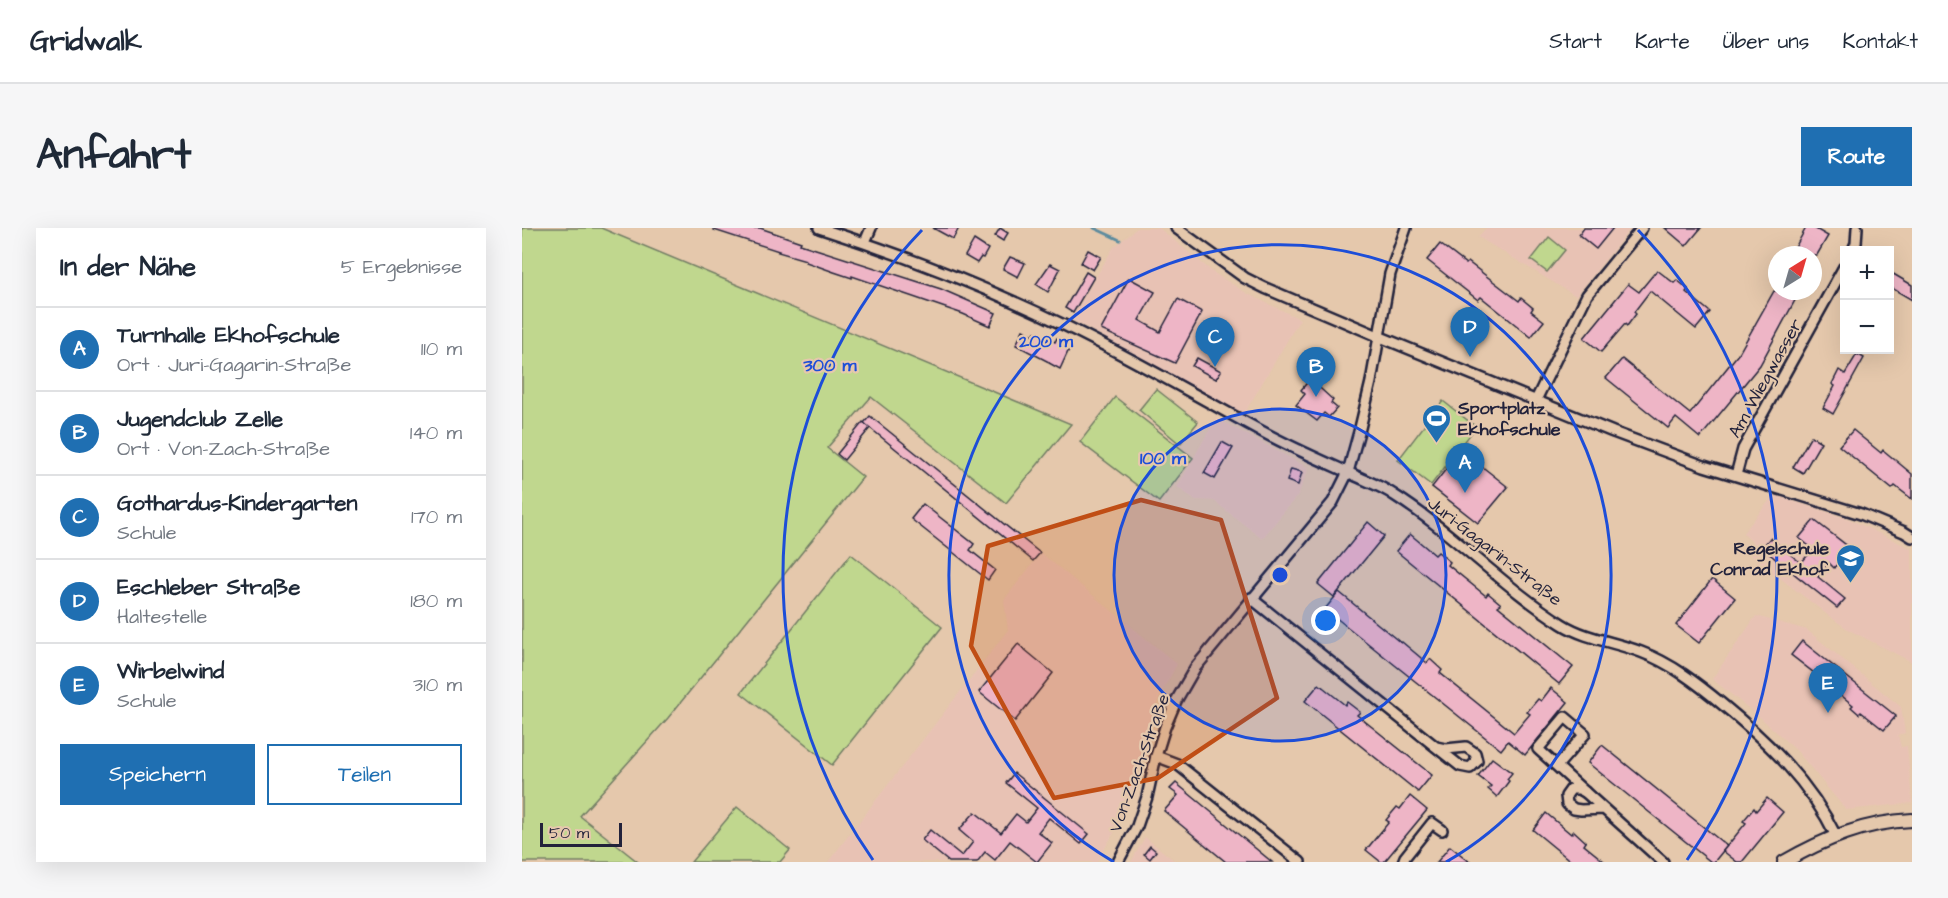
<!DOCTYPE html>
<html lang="de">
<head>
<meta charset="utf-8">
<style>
	body { margin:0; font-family:"Architects Daughter",sans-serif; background:#f6f6f7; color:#1f2937 }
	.controls { position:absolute; right:18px; top:18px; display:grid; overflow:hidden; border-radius:0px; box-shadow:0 6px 24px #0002 }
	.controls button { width:54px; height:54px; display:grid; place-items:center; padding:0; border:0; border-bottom:2px solid #e0e1e3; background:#fff; color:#1f2937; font:30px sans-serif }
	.compass { position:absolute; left:1246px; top:18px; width:54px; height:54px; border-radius:50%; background:#fff; box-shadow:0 6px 24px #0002; rotate:37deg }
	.scale { position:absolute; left:18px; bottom:15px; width:82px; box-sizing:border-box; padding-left:6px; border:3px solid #22223b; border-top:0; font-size:16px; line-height:21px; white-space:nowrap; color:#22223b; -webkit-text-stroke:4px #e5c8ac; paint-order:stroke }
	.you { position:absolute; left:804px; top:393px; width:21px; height:21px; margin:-15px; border:4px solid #fff; border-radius:50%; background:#1a73e8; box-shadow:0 0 0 9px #1a73e833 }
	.badge { display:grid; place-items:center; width:39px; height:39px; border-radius:50%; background:#1f6fb2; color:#fff; font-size:20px; font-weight:700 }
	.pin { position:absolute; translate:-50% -50px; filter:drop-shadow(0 2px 3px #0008) }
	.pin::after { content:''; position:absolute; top:32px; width:21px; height:18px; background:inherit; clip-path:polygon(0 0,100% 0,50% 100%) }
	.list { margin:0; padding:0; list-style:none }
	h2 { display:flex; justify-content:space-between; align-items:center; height:78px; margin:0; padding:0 24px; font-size:26px }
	h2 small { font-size:20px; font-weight:400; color:#747a83 }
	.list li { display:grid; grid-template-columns:39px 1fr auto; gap:18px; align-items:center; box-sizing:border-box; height:84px; padding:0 24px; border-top:2px solid #e0e1e3 }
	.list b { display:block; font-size:22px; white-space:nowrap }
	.list p { margin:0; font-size:20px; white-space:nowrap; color:#747a83 }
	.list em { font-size:20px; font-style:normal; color:#747a83 }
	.actions { display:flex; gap:12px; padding:18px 24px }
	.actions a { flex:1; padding:14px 0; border:2px solid #1f6fb2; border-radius:0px; text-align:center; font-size:21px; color:#1f6fb2 }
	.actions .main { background:#1f6fb2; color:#fff }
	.map { position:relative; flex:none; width:1390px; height:634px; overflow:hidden; border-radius:0px }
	header { display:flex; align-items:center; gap:36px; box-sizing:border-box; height:84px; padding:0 30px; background:#fff; border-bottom:2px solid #e0e1e3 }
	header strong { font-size:28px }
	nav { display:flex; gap:33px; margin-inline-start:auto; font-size:21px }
	.intro { display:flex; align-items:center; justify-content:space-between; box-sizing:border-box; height:144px; padding:0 36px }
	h1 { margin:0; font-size:42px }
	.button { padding:15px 27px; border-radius:0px; background:#1f6fb2; color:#fff; font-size:21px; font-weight:700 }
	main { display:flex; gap:36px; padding:0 36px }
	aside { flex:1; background:#fff; border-radius:0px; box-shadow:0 6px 24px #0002 }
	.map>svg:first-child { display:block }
	.built { fill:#e8c2b4 }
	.green { fill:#c0d78e; stroke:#717c64; stroke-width:1.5 }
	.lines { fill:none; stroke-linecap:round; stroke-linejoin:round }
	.stream { stroke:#5c8b9e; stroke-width:3 }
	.building { fill:#eeb5c6; stroke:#22223b; stroke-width:1.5 }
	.minor-casing { stroke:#22223b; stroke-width:14 }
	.tertiary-casing { stroke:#22223b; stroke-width:16 }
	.minor { stroke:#e5c8ac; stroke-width:9 }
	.tertiary { stroke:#e5c8ac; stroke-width:12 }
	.marked { fill:#c04e15; fill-opacity:0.2; stroke:#c04e15; stroke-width:4.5; stroke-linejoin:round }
	.ring { fill:none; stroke:#1d4ed8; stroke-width:3 }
	.labels { text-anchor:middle; stroke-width:4.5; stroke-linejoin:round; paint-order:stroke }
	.street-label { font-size:18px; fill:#22223b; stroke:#e5c8ac }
	.poi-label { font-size:18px; font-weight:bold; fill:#22223b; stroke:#e5c8ac; text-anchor:start }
	.centre { fill:#1d4ed8; stroke:#e5c8ac; stroke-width:3 }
	.ring-label { font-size:18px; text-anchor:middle; font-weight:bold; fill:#1d4ed8; stroke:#e5c8ac; stroke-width:4.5; stroke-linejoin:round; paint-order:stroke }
</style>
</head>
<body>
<header>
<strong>Gridwalk</strong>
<nav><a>Start</a><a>Karte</a><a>Über uns</a><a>Kontakt</a></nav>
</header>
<div class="intro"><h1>Anfahrt</h1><a class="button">Route</a></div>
<main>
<aside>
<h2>In der Nähe<small>5 Ergebnisse</small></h2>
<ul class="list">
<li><span class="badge">A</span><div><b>Turnhalle Ekhofschule</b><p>Ort · Juri-Gagarin-Straße</p></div><em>110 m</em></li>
<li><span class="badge">B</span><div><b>Jugendclub Zelle</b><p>Ort · Von-Zach-Straße</p></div><em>140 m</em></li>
<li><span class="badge">C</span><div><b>Gothardus-Kindergarten</b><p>Schule</p></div><em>170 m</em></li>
<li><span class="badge">D</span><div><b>Eschleber Straße</b><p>Haltestelle</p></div><em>180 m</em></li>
<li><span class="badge">E</span><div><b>Wirbelwind</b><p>Schule</p></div><em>310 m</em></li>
</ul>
<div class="actions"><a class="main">Speichern</a><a>Teilen</a></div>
</aside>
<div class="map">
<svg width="1390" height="634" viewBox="0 0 1390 634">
	<rect width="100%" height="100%" fill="#e5c8ac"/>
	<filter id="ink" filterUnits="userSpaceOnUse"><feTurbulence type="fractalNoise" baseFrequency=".0167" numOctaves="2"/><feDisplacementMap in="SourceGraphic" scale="12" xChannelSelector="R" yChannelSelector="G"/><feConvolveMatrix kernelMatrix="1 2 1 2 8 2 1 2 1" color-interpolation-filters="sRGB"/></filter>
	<g filter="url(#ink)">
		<g class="built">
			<polygon points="615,0 637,0 692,45 726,66 778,91 722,186 549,91 591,20"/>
			<polygon points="964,0 1109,0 1054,68 956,9"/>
			<polygon points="694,190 787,240 776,267 740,311 692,273 673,272 655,259"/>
			<polygon points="1252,267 1327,291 1390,321 1390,434 1327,402 1307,388 1223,323 1230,314 1221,305"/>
			<polygon points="519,325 655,436 636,472 603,585 575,634 306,634 486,402 482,372"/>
			<polygon points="1234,388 1285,402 1379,479 1383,505 1376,507 1379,519 1385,518 1390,575 1324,582 1275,523 1240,491 1190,451"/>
			<polygon points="623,609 654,634 609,634"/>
		</g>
		<g class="green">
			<polygon points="0,0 79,0 549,196 484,275 349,169 305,220 341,249 146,490 58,588 116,634 0,634"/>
			<polygon points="1027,9 1043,22 1025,44 1009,32"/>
			<polygon points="634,161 676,194 658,216 617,182"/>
			<polygon points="593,169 671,230 637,274 558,214"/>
			<polygon points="921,173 954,199 909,257 876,232"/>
			<polygon points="329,326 420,399 310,537 219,465"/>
			<polygon points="215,579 268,622 258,634 169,634"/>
		</g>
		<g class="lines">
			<polyline class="stream" points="572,0 598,12"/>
		</g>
		<g class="building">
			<polygon points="192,0 238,0 279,14 278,16 419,61 474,85 468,98 441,86 330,48 330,50 312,44 284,34 284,32 256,24 257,23 192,2"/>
			<polygon points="411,0 437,0 431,11"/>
			<polygon points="478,0 486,5 481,13 473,8"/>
			<polygon points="1062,0 1091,0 1074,21 1057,7"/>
			<polygon points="1143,0 1179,0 1164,18"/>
			<polygon points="1284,0 1292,0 1306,8 1295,27 1269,27"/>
			<polygon points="452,12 466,21 461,30 459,29 455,35 443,28"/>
			<polygon points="918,16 944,36 946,34 997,73 999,70 1011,80 1009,83 1022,93 1009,109 959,69 956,72 905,32"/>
			<polygon points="566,22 579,29 571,42 559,35"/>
			<polygon points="488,29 503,35 496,49 481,41"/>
			<polygon points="528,36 538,41 526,64 514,56"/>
			<polygon points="1135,42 1152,55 1155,52 1166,61 1164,64 1188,84 1174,101 1128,63 1112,84 1114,86 1105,98 1103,96 1079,124 1062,110 1106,56 1117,64"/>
			<polygon points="564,44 572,49 551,85 543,80"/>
			<polygon points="1368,44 1390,57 1390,72 1368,59"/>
			<polygon points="607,50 633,64 617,92 638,104 656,71 680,84 653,135 579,102"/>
			<polygon points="1252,63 1278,63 1238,137 1178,210 1154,190 1146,200 1084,150 1100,131 1168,186 1217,125"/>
			<polygon points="501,102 511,107 513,104 533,114 535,110 549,117 538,141 527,135 527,134 494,117"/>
			<polygon points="1335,126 1342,130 1311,186 1301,180 1313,158 1310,156 1317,142 1323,146"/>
			<polygon points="675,130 699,143 694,151 670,138"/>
			<polygon points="788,151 811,172 809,175 815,180 807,189 802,185 795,193 774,177 783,166 779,162"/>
			<polygon points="348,188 518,325 511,333 342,195"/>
			<polygon points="341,194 348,200 322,232 315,226"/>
			<polygon points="1331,202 1359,225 1361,222 1390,246 1390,271 1373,258 1370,261 1317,218"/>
			<polygon points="1289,208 1299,214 1281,245 1271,239"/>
			<polygon points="700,214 711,220 693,251 682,245"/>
			<polygon points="939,222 986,259 956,295 910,259"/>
			<polygon points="769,241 780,244 776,257 765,253"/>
			<polygon points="401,276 452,316 448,322 473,342 466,352 389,291"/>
			<polygon points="1292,292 1328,320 1312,340 1307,335 1296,349 1323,371 1315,380 1240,320 1248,310 1279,335 1291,321 1277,310"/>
			<polygon points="846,294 862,308 812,369 796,356"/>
			<polygon points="888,306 913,327 916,324 928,334 926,337 964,368 966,365 979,376 976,378 1051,439 1037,456 874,323"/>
			<polygon points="1190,351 1213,370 1177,415 1154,397"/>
			<polygon points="817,364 879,415 880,414 905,435 908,431 920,442 918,445 992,505 1008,486 1005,484 1016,471 1019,473 1029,460 1046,474 1003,527 986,513 979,522 803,381"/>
			<polygon points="1280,413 1374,488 1362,502 1339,484 1337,486 1329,479 1331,477 1300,452 1298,454 1290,448 1292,445 1269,427"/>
			<polygon points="496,416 531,445 493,493 457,464"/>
			<polygon points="797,456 823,477 825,474 838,484 835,487 910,547 896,564 783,473"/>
			<polygon points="1080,517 1205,618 1192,634 1189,634 1066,535"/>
			<polygon points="970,530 990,545 985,551 987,553 975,569 966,561 969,558 956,548"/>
			<polygon points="492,545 567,606 559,616 527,590 516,604 530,615 515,634 488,613 473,632 463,624 455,634 427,634 400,612 408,602 440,628 451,614 437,602 453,584 479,605 494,586 504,594 515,580 484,555"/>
			<polygon points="654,555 705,597 750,634 704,634 642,583 656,567 648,561"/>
			<polygon points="888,568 905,582 862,634 859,634 844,622 867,594 864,592 875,579 878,581"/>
			<polygon points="1245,570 1261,584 1220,634 1215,634 1201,623 1224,595 1221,593 1232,580 1234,583"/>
			<polygon points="1024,585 1049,606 1052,603 1064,614 1062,617 1083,634 1050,634 1011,602"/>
			<polygon points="628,618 634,623 628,631 622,626"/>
			<polygon points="928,618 948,634 915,634"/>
		</g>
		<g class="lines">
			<defs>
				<g id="minor">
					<path d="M297,0C382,27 464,59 544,98C612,131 676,169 741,204C772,221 803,234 834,248C847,254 861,259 872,267C932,305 980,358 1040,396C1064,411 1093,414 1119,424C1149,435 1176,456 1200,476C1245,513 1288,554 1314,608"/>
					<polyline points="654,0 723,50 743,60 856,108 1091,204 1182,238 1339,286 1382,304 1390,309"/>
					<polyline points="343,14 349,0"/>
					<polyline points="1331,22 1334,15 1335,0"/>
					<polyline points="1014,172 1065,67 1120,0"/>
					<polyline points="1214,247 1221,221 1322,39"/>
					<polyline points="729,370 914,519 938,538 948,540 955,533 953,525 944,519 924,521 914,519"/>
					<polyline points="634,528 655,536 778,634"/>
					<polyline points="1035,538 1063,506 1043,489 1016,521 1063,564"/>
					<polyline points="1082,581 1059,582 1052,581 1045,576 1044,568 1049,561 1057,561 1063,564 1141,634"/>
					<polyline points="596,634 615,598 625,569 634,528 643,499 654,473 673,440 811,274 826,244 838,200 849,154 868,46 884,0"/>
					<polyline points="881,634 883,629 910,595 920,602"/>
				</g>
				<path id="tertiary" d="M1262,634C1302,611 1343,594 1390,592"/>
			</defs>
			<use href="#minor" class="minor-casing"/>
			<use href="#tertiary" class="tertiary-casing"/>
			<use href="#minor" class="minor"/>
			<use href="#tertiary" class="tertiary"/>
		</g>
	</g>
	<path class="marked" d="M619,272L699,292L755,470L636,550L532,570L449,418L466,318Z"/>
	<circle cx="758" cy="347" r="166" fill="#1d4ed8" fill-opacity=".12"/>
	<g class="ring">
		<circle cx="758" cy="347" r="166"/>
		<path d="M592 634A331 331 0 1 1 924 634"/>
		<path d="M351 632A497 497 0 0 1 400 2M1116 2A497 497 0 0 1 1165 632"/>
	</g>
	<defs>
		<symbol id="stadium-pin" viewBox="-11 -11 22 30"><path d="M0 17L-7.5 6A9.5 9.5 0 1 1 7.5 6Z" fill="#1f6fb2" stroke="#e5c8ac"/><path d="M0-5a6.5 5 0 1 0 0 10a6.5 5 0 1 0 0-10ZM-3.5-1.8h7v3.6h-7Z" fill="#fff"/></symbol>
		<symbol id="school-pin" viewBox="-11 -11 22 30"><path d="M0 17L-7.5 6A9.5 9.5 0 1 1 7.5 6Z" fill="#1f6fb2" stroke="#e5c8ac"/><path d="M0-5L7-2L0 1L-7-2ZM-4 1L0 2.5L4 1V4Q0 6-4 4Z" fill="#fff"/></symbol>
	</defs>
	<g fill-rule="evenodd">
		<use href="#stadium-pin" x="898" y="174" width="33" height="45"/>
		<use href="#school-pin" x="1312" y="314" width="33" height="45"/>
	</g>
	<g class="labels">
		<g class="street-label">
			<text transform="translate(1243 150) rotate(-61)" y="6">Am Wiegwasser</text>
			<text transform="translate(973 323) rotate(38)" y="6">Juri-Gagarin-Straße</text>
			<text transform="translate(617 535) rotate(-70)" y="6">Von-Zach-Straße</text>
		</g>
		<g class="poi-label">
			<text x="936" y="186">Sportplatz<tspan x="936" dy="21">Ekhofschule</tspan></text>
			<text x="1307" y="326" text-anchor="end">Regelschule<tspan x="1307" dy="21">Conrad Ekhof</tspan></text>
		</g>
	</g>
	<circle cx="758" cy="347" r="9" class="centre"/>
	<g class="ring-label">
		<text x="524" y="119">200 m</text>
		<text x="308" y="143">300 m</text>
		<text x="641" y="236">100 m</text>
	</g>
</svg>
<div class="controls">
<button>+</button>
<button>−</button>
</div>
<svg class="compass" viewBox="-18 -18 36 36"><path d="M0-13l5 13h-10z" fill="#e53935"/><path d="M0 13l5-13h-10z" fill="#747a83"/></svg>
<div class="scale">50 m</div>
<div class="you"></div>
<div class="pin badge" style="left:943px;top:265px">A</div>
<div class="pin badge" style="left:794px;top:169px">B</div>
<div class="pin badge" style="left:693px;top:139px">C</div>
<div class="pin badge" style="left:948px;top:129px">D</div>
<div class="pin badge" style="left:1306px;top:485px">E</div>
</div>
</main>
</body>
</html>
